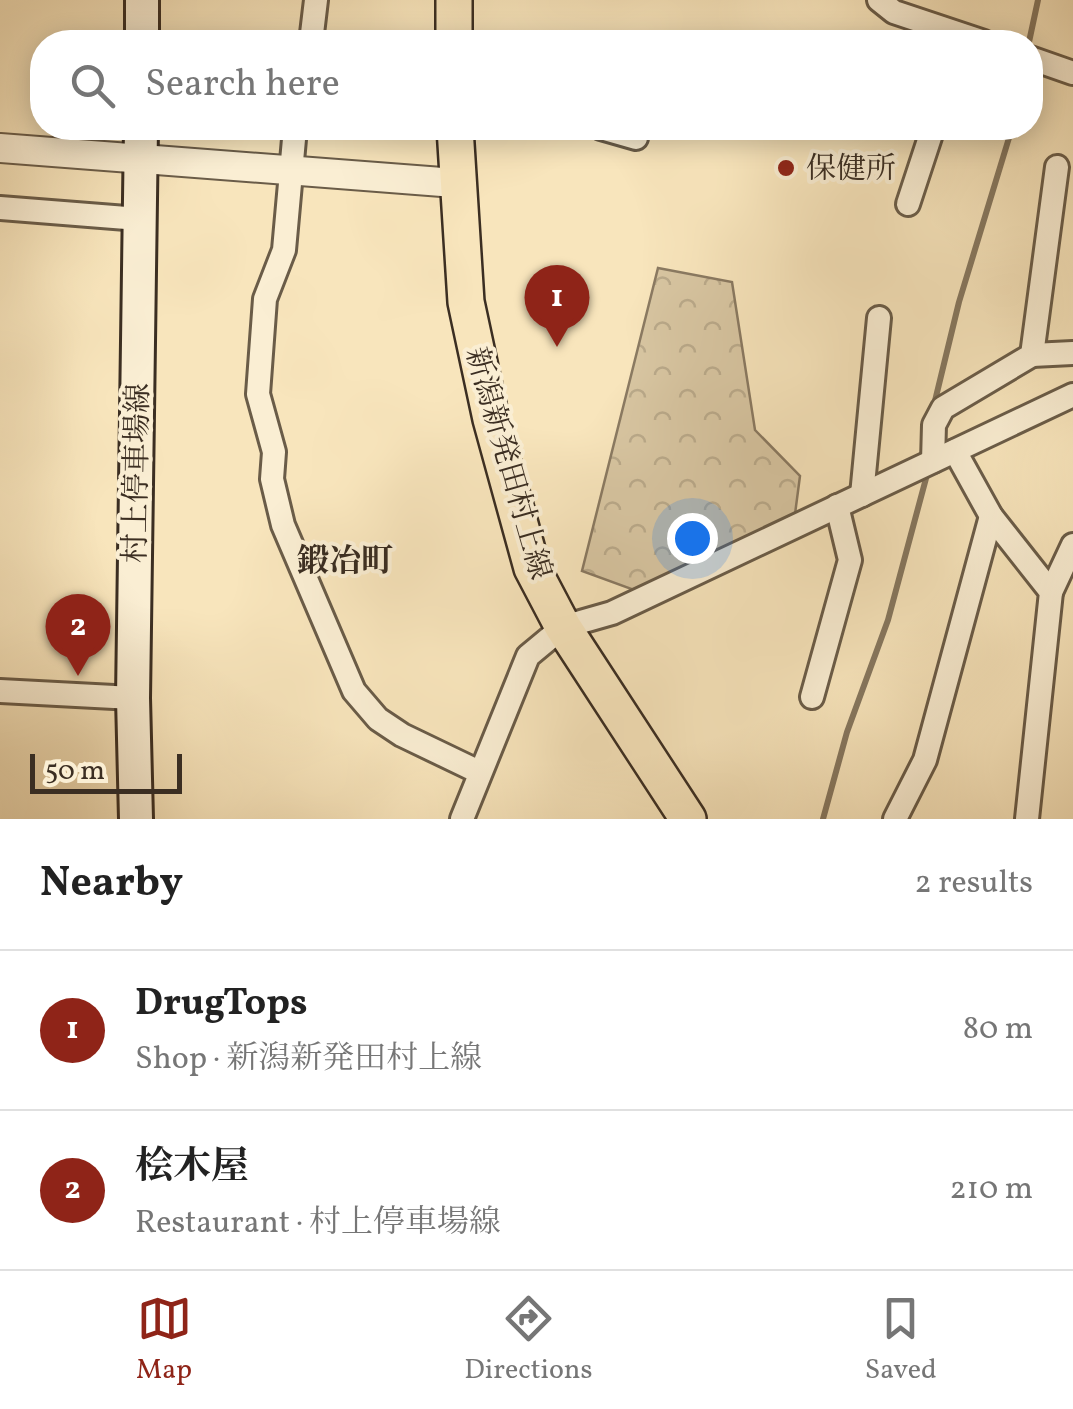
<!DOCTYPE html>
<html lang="en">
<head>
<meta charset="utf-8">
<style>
	body { margin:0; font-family:Vollkorn,"Noto Serif JP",serif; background:#f6f6f6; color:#222 }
	.scale { position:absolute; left:30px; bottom:25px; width:152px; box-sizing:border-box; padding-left:10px; border:5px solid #3b2e22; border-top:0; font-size:28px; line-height:35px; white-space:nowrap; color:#3b2e22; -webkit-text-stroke:8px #faeed3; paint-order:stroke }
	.you { position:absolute; left:692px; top:538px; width:35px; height:35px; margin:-25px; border:8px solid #fff; border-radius:50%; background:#1a73e8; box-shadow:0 0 0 15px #1a73e833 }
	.badge { display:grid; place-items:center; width:65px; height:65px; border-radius:50%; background:#8f2418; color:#fff; font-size:32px; font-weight:700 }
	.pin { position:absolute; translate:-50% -82px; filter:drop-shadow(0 2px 5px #0008) }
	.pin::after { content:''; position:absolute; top:52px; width:35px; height:30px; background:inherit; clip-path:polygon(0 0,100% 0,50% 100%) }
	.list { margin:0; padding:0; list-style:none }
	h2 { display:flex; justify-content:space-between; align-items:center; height:130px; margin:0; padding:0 40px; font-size:42px }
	h2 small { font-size:32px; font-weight:400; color:#767676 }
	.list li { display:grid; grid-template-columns:65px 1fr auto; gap:30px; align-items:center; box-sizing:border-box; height:160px; padding:0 40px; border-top:2px solid #e0e0e0 }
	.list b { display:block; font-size:38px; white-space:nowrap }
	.list p { margin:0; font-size:32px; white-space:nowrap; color:#767676 }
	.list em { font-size:32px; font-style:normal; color:#767676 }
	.icon { flex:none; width:55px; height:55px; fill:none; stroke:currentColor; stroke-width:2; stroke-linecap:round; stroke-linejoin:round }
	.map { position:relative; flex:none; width:1073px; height:819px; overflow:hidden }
	.search { position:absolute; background:#fff; box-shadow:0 5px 25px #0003; left:30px; right:30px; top:30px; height:110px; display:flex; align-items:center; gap:25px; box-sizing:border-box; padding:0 35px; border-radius:40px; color:#767676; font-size:38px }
	.sheet { height:450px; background:#fff }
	nav { display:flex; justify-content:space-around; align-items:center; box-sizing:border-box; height:140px; border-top:2px solid #e0e0e0; background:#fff; font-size:28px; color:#767676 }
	nav a { display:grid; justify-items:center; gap:5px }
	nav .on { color:#8f2418 }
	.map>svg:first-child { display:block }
	.forest { fill:url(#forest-crowns); stroke:#8a7a62; stroke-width:2.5 }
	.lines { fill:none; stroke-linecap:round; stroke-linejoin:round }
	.stream { stroke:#86775f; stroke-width:6 }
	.minor-casing { stroke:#6a5c48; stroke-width:28 }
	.tertiary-casing { stroke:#6a5c48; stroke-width:32 }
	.secondary-casing { stroke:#3b2e22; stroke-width:38 }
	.primary-casing { stroke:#3b2e22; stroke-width:40 }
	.minor { stroke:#faeed3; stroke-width:22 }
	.tertiary { stroke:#faeed3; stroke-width:28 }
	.secondary { stroke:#faeed3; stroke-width:32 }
	.primary { stroke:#f8e5bc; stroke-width:35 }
	.poi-dot { fill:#8f2418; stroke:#faeed3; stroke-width:4 }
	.labels { text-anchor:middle; stroke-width:8; stroke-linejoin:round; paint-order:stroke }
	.poi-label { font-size:30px; fill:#3b2e22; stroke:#faeed3; text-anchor:start }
	.street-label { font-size:30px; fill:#3b2e22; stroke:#faeed3 }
	.neighbourhood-label { font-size:32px; font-weight:bold; fill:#3b2e22; stroke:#faeed3 }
</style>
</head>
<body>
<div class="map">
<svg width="1073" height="819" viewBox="0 0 1073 819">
	<defs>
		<pattern id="forest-crowns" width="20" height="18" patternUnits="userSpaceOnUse" patternTransform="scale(2.5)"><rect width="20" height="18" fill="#d8c6a2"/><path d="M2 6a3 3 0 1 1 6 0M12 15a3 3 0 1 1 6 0" fill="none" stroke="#baaa8b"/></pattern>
	</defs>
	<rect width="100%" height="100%" fill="#f8e5bc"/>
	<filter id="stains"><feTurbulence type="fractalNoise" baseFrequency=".002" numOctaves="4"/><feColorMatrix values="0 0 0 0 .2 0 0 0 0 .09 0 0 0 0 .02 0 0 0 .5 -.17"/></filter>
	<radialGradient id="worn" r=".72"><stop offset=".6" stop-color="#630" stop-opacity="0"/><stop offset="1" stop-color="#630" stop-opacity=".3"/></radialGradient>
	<polygon class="forest" points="658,268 732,282 755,430 800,476 795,514 634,590 582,571"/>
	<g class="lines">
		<g class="stream">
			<polyline points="1029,42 1038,0"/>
			<polyline points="933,409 959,302 1012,128"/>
			<polyline points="823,819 847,732 888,620 928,471"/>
		</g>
		<defs>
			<g id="minor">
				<polyline points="879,0 894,12 984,42"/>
				<polyline points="311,42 316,0"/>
				<polyline points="1030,58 1073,73"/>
				<polyline points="295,128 284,250 265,299 258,394 274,452 272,479 283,525 354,691 378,719 402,735 479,772"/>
				<polyline points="601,128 636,138"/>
				<polyline points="908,204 933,128"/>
				<polyline points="0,208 139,219"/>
				<polyline points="1032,355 1073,353"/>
				<polyline points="955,451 991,516 1051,592 1027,819"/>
				<polyline points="933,461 934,425 943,408 1032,355 1057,167"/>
				<polyline points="862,495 879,318"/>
				<polyline points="1051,592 1073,545"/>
				<polyline points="0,691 133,698"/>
				<polyline points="812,697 850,560 837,506"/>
				<polyline points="462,819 528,656 563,627 612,613 1073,395"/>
				<polyline points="895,819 925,760 991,516"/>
			</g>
			<polyline id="tertiary" points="0,148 455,183"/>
			<g id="secondary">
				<polyline points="142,42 142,0"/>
				<polyline points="136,819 133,698 141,128"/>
			</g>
			<g id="primary">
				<polyline points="454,0 454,42"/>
				<polyline points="455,128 466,302 491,419 532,568 563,627 688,819"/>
			</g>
		</defs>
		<use href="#minor" class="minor-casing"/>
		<use href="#tertiary" class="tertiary-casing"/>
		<use href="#secondary" class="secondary-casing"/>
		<use href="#primary" class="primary-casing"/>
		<use href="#minor" class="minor"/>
		<use href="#tertiary" class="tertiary"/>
		<use href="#secondary" class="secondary"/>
		<use href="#primary" class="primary"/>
	</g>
	<circle class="poi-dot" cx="786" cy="168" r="10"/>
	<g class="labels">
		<g class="poi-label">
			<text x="806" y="178">保健所</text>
		</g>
		<g class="street-label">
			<text transform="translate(509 463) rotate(74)" y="10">新潟新発田村上線</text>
			<text transform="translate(136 473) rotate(-89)" y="10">村上停車場線</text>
		</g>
		<g class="neighbourhood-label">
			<text x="345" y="571">鍛冶町</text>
		</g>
	</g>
	<rect width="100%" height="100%" filter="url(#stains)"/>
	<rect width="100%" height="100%" fill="url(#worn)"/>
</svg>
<div class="scale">50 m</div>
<div class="you"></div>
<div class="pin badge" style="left:557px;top:347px">1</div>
<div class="pin badge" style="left:78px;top:676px">2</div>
<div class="search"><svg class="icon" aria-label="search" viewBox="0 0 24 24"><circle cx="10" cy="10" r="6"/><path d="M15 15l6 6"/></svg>Search here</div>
</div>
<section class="sheet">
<h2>Nearby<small>2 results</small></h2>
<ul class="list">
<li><span class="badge">1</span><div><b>DrugTops</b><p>Shop · 新潟新発田村上線</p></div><em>80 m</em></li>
<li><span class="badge">2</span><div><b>桧木屋</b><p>Restaurant · 村上停車場線</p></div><em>210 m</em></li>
</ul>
</section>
<nav>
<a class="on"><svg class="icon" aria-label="map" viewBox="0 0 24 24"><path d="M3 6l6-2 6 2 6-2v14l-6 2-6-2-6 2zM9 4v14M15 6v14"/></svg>Map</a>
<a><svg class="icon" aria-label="directions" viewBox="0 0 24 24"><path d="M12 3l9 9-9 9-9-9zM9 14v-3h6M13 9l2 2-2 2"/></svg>Directions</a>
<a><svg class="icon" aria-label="saved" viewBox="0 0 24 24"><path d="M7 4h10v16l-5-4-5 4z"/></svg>Saved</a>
</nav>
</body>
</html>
